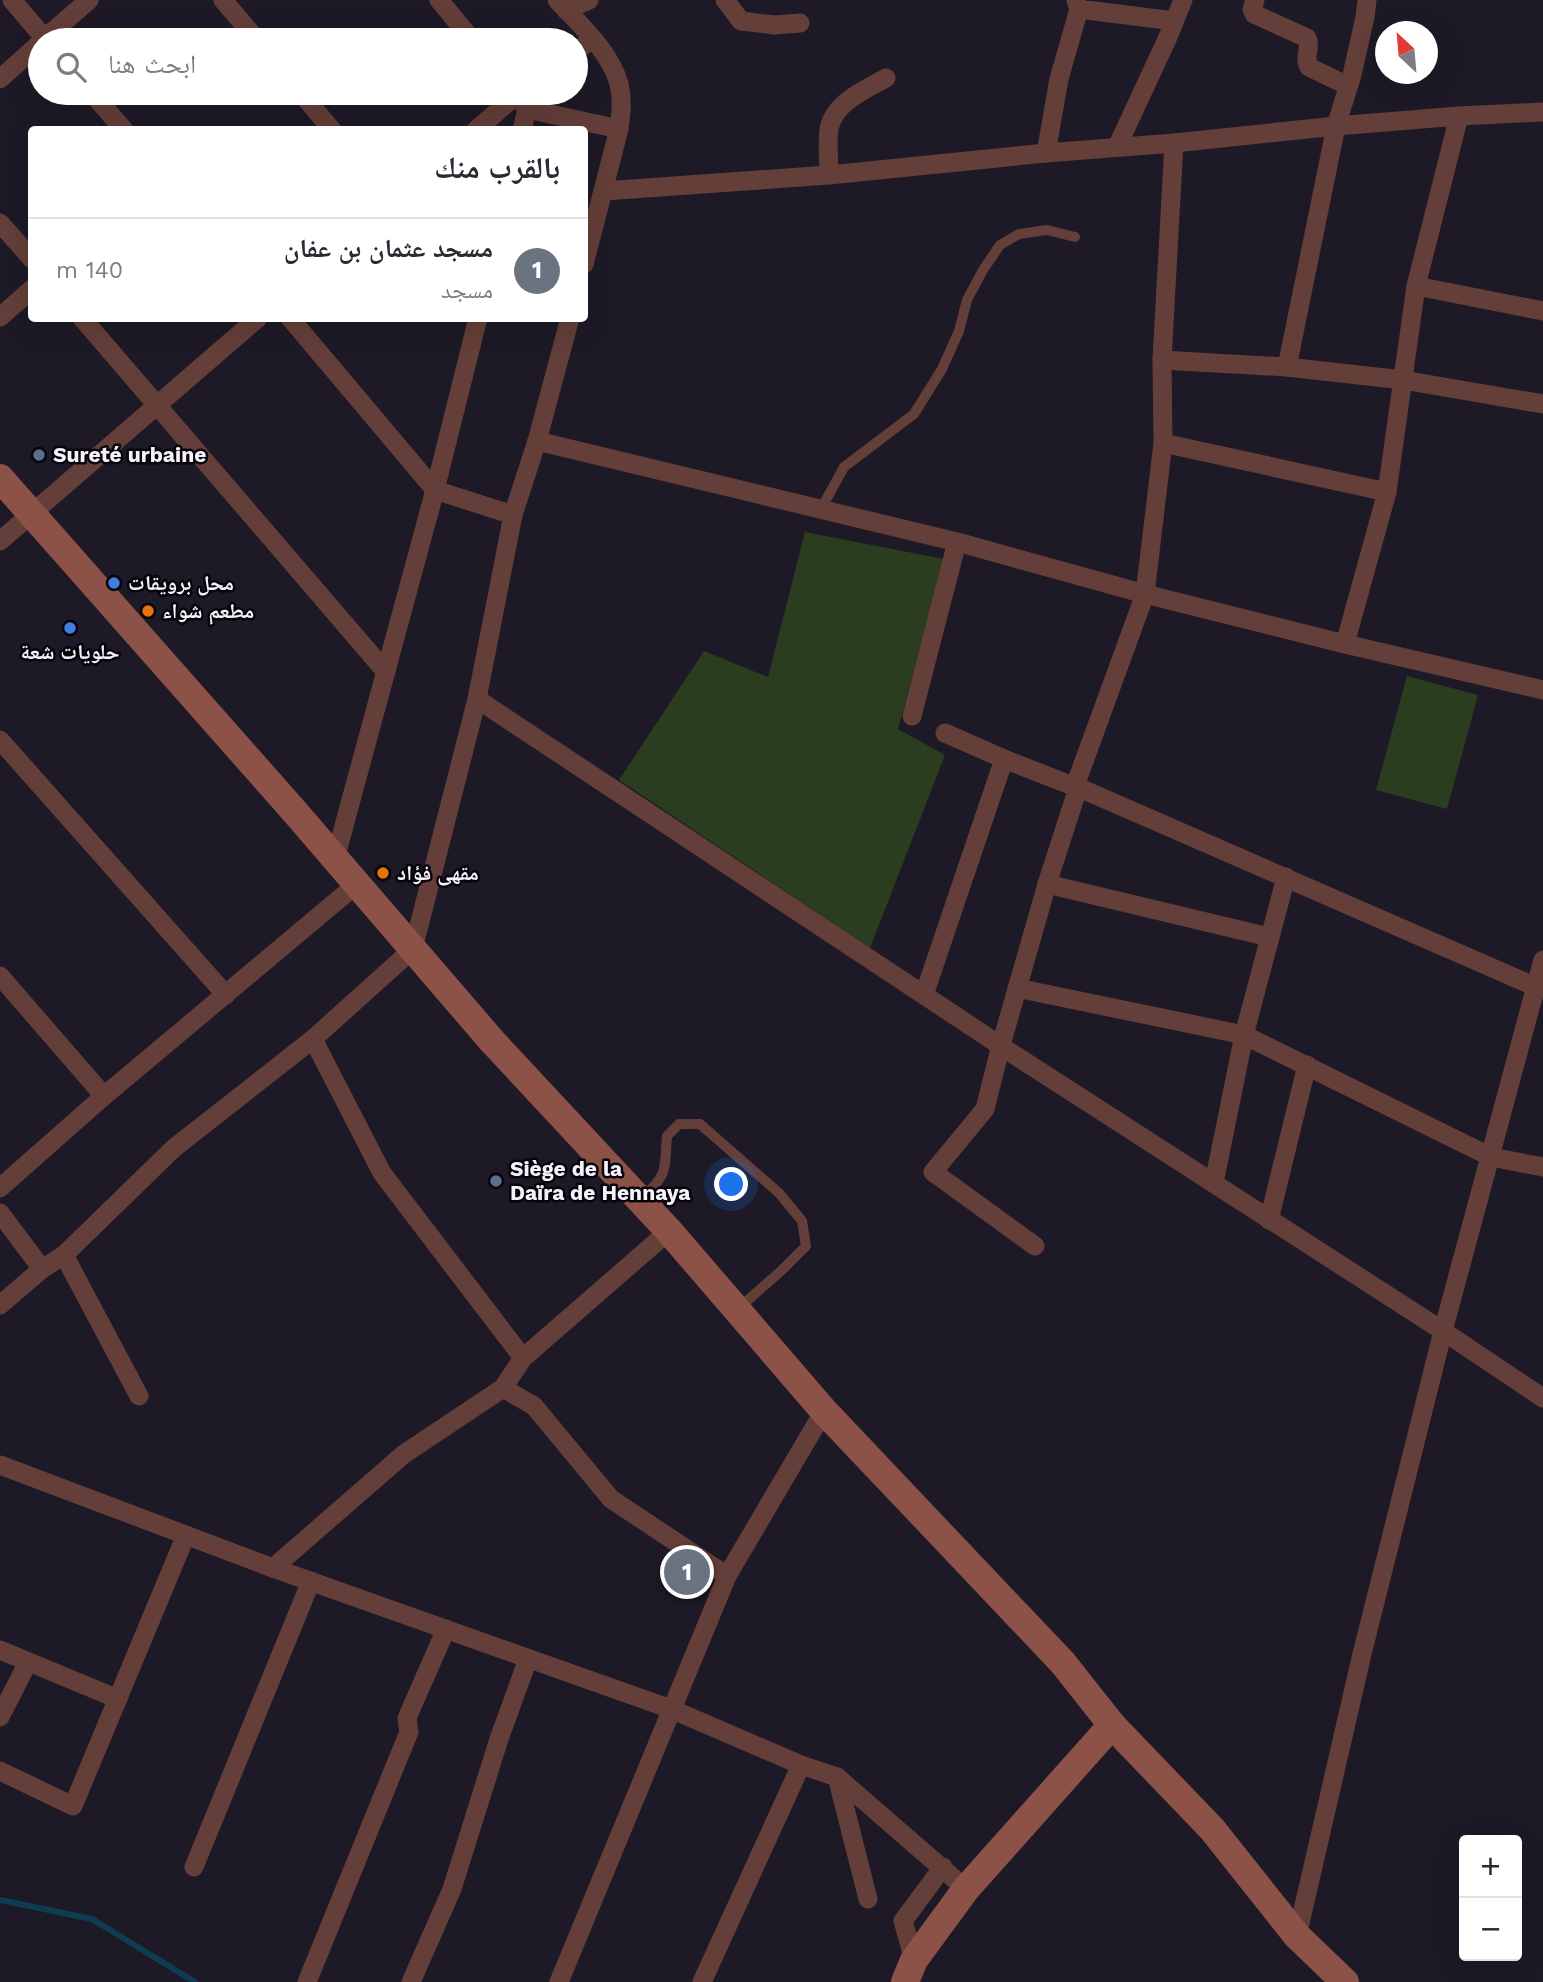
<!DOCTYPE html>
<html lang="ar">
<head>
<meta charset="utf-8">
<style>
	body { margin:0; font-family:"Work Sans","Noto Naskh Arabic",sans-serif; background:#f2f2f3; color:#2b2b33; direction:rtl }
	.controls { position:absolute; right:21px; bottom:21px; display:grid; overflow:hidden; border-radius:7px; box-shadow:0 7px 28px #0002 }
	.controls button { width:63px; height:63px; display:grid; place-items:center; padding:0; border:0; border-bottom:2px solid #e1e1e2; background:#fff; color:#2b2b33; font:35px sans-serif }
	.compass { position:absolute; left:1375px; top:21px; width:63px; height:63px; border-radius:50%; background:#fff; box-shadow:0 7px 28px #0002; rotate:334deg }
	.you { position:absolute; left:732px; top:1185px; width:24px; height:24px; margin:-18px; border:5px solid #fff; border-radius:50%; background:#1a73e8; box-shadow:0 0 0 10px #1a73e833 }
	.badge { display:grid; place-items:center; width:46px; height:46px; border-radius:50%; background:#111827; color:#fff; font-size:23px; font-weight:700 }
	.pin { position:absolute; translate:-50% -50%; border:4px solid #fff; box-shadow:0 2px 7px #0006 }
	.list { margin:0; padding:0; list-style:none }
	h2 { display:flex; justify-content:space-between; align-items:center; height:91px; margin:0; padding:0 28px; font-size:30px }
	h2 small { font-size:23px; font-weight:400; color:#7c7c81 }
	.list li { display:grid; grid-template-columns:46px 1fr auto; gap:21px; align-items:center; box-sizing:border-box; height:105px; padding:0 28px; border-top:2px solid #e1e1e2 }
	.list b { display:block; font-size:26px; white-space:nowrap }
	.list p { margin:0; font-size:23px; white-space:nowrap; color:#7c7c81 }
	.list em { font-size:23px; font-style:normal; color:#7c7c81 }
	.icon { flex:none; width:38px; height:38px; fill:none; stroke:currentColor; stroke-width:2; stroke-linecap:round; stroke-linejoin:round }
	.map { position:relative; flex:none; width:1543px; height:1982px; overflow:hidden; direction:ltr }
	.search { position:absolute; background:#fff; box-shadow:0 7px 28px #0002; left:28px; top:28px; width:560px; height:77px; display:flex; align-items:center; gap:18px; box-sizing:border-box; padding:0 24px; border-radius:38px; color:#7c7c81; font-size:26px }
	.panel { position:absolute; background:#fff; box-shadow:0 7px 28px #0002; left:28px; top:126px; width:560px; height:196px; border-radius:7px; direction:rtl }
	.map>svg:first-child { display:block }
	.green { fill:#2a3e1f }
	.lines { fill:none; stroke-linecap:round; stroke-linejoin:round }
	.stream { stroke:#0e3d51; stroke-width:6 }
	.service { stroke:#643e38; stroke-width:10 }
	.minor { stroke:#643e38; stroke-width:19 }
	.secondary { stroke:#8c5147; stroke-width:28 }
	.service-dot { fill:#5c6f8a; stroke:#07050a; stroke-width:2.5 }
	.shop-dot { fill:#3f7fe0; stroke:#07050a; stroke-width:2.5 }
	.food-dot { fill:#e8710a; stroke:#07050a; stroke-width:2.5 }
	.labels { text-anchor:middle; stroke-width:5; stroke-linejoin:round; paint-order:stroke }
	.poi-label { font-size:21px; font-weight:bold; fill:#f5f2fc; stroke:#07050a; text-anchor:start }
</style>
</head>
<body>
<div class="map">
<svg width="1543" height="1982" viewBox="0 0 1543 1982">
	<rect width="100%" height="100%" fill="#1d1926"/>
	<g class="green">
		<polygon points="805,532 944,559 898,729 945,755 870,948 619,780 704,651 768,677"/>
		<polygon points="1407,676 1478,695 1447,809 1376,790"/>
	</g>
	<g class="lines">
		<polyline class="stream" points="0,1900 92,1919 195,1982"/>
		<g class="service">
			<polyline points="821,509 844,467 914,414 942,369 959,331 967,300 983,270 1000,245 1019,234 1047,230 1075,237"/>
			<path d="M642,1198C669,1173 664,1171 667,1136L679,1124H700L779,1193L802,1221L806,1246L781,1271L740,1307"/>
		</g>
		<g class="minor">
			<polyline points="12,0 46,40"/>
			<polyline points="223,0 257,40"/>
			<polyline points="439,0 472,40"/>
			<path d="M557,0C580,25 610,51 619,84C623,99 621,114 619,129L584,264"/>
			<polyline points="725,0 741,21 774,25 800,23"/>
			<polyline points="1076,0 1079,9 1174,21"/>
			<path d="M1255,0L1252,9L1254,14L1307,38C1312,48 1303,57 1309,67L1348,86"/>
			<polyline points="566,10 589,0"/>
			<polyline points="43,40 89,0"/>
			<polyline points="576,51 593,39"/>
			<polyline points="0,79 40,43"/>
			<polyline points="92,93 124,130"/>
			<polyline points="301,93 332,130"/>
			<polyline points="516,93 527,109 619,129"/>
			<polyline points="476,130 519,93"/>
			<polyline points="522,130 527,109"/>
			<polyline points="1117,147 1168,37 1183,0"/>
			<polyline points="1046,153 1059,79 1079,9"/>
			<path d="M829,175C829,160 827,144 829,129C834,102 865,90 886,78"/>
			<polyline points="604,191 829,175 1046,153 1174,143 1336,126 1459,116 1543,112"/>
			<polyline points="0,223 32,259"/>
			<polyline points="1416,286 1543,311"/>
			<polyline points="0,317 32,289"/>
			<polyline points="82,318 386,672"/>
			<polyline points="290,318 435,490 513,515"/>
			<polyline points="1162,360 1287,367 1403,380 1543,404"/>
			<polyline points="1287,367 1336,126 1352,75 1365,17 1367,0"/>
			<polyline points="537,441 957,542 1145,594 1345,644 1543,690"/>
			<polyline points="1163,443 1387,492"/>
			<polyline points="0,541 258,318"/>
			<polyline points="1345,644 1387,492 1416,286 1459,116"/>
			<polyline points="477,699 1013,1054 1443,1331 1543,1398"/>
			<polyline points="912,716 957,542"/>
			<polyline points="945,733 1004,759 1078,788"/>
			<polyline points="0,740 226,995"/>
			<polyline points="1075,786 1543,990"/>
			<polyline points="335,859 435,490 478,318"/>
			<polyline points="1047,884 1269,937"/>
			<polyline points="0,976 104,1096"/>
			<polyline points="1017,988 1244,1035 1491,1157 1543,1167"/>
			<polyline points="924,995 1004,759"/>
			<polyline points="313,1039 382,1173 523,1358"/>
			<polyline points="1214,1183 1244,1035 1286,877"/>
			<polyline points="0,1188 104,1096 357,884"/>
			<polyline points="0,1213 42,1269"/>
			<polyline points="1269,1220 1307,1065"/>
			<polyline points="1035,1246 933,1172 985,1109 1001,1045 1047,884 1078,788 1075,786 1145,594 1163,443 1162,360 1174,143"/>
			<polyline points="64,1255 139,1396"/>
			<polyline points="0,1305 42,1269 64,1255 174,1148 313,1039 413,949 477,699 513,515 537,441 570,318"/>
			<polyline points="503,1388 534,1406 611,1499 727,1576"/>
			<polyline points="0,1465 273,1568 671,1709 801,1765 837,1777 868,1899"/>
			<polyline points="273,1568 404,1454 503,1388 523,1358 669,1231"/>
			<polyline points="0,1650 118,1699"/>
			<polyline points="0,1717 28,1662"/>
			<polyline points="0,1771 73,1806 186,1535"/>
			<polyline points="837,1777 966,1889"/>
			<polyline points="194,1867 311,1581"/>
			<polyline points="1297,1936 1362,1654 1443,1331 1543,960"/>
			<polyline points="914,1960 903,1921 943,1867"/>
			<polyline points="307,1982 409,1732 407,1718 446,1629"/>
			<polyline points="411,1982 452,1889 499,1739 528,1659"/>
			<polyline points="559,1982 727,1576 824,1411"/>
			<polyline points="702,1982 801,1765"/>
		</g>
		<g class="secondary">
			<polyline points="0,478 295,812 492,1041 669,1231 824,1411 1063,1663 1112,1725 1212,1829 1297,1936 1345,1982"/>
			<polyline points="905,1982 914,1960 966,1889 1112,1725"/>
		</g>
	</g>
	<g class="service-dot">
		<circle cx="39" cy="455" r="7"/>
		<circle cx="496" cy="1181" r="7"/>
	</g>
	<g class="shop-dot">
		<circle cx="114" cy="583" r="7"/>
		<circle cx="70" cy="628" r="7"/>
	</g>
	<g class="food-dot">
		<circle cx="148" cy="611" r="7"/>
		<circle cx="383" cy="873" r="7"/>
	</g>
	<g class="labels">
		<g class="poi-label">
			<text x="53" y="462">Sureté urbaine</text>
			<text x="128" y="590">محل برويقات</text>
			<text x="162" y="618">مطعم شواء</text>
			<text x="70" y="659" text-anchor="middle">حلويات شعة</text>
			<text x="397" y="880">مقهى فؤاد</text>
			<text x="510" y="1176">Siège de la<tspan x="510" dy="24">Daïra de Hennaya</tspan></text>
		</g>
	</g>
</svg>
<div class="controls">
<button>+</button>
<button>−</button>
</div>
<svg class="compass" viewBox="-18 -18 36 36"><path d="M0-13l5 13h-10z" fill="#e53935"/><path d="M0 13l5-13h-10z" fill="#7c7c81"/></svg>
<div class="you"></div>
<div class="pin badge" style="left:687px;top:1572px;background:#6b7280">1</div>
<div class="search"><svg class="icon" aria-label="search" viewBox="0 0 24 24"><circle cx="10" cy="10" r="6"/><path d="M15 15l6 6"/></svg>ابحث هنا</div>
<section class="panel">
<h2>بالقرب منك<small></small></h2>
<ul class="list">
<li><span class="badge" style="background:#6b7280">1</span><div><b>مسجد عثمان بن عفان</b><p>مسجد</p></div><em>140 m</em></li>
</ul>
</section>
</div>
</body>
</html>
